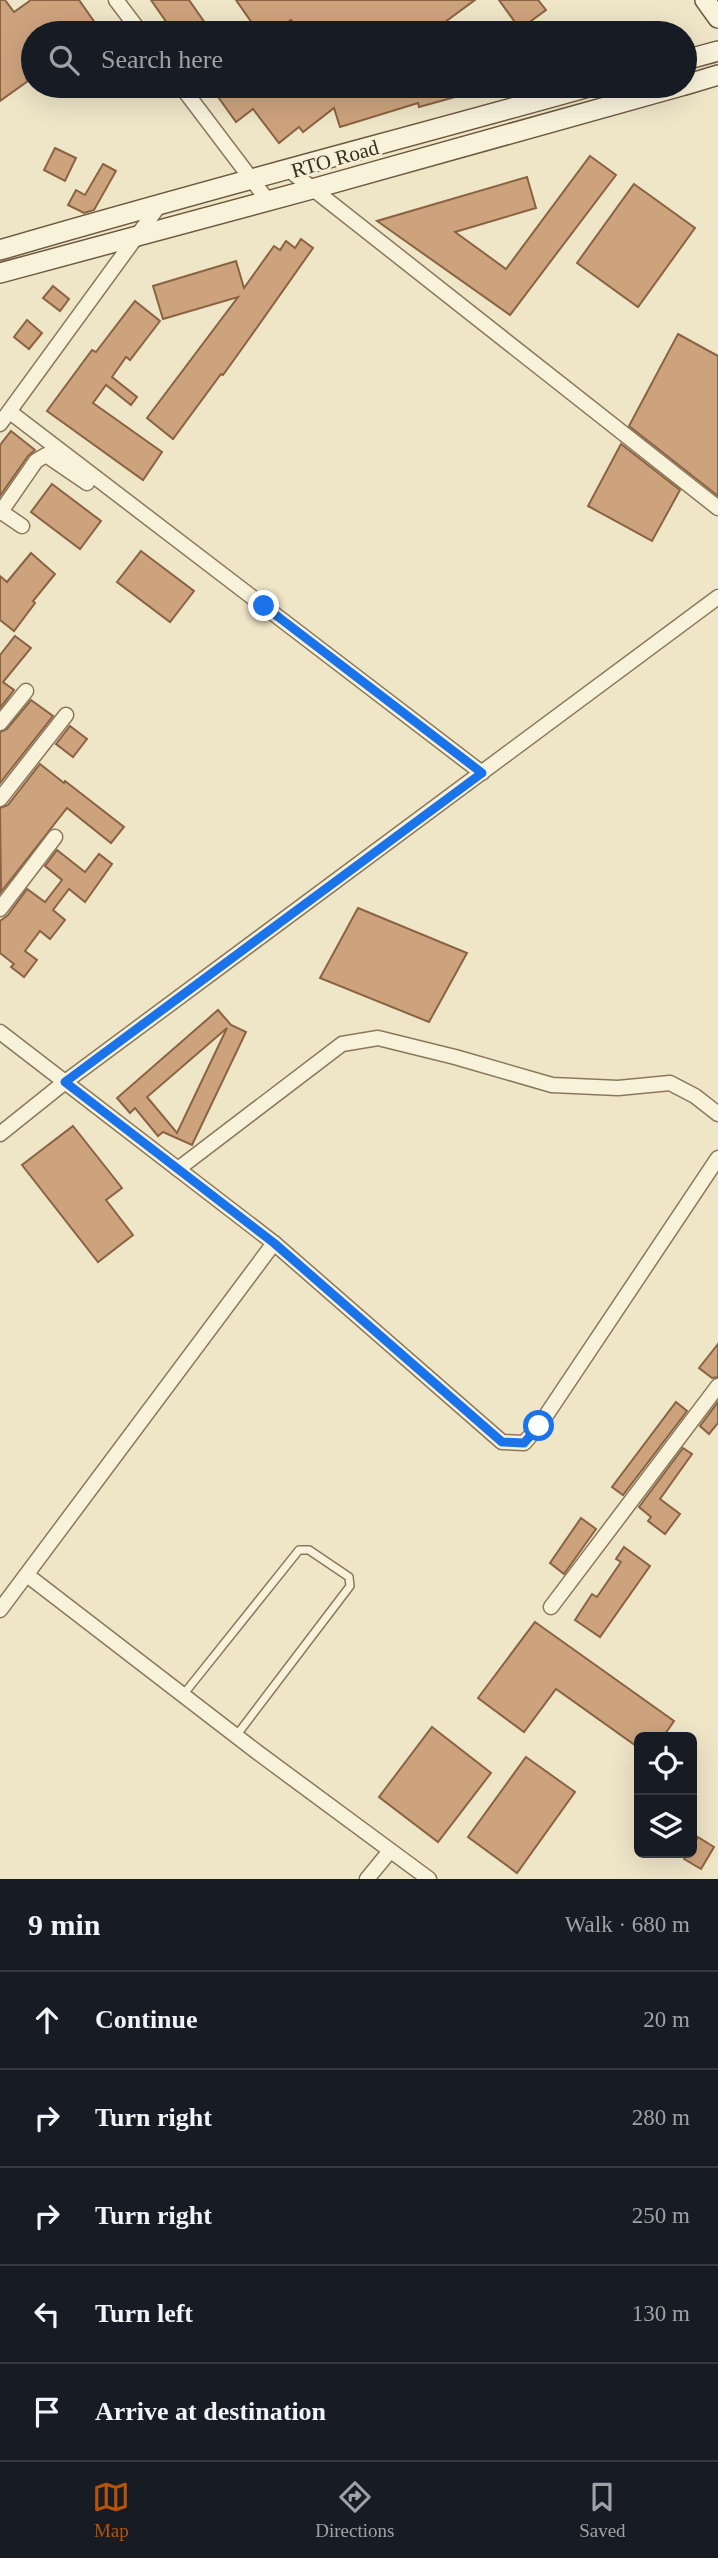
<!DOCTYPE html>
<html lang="en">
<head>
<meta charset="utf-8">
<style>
	body { margin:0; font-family:"Times New Roman",serif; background:#20242c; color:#f1f3f6 }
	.controls { position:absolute; right:21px; bottom:21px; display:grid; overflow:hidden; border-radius:10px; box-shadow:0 7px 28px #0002 }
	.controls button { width:63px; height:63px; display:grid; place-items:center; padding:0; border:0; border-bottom:2px solid #363941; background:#171b24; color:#f1f3f6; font:35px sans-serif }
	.stop { position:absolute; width:21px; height:21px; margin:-16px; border:5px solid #1a73e8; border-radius:50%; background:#fff }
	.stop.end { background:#1a73e8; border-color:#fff; box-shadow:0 2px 7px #0008 }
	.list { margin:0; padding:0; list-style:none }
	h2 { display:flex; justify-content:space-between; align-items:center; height:91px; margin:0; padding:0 28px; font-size:30px }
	h2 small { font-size:23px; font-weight:400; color:#9ea1a6 }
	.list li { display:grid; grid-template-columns:46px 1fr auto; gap:21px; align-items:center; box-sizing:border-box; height:98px; padding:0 28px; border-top:2px solid #363941 }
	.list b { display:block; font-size:26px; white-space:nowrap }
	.list em { font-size:23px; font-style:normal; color:#9ea1a6 }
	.icon { flex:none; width:38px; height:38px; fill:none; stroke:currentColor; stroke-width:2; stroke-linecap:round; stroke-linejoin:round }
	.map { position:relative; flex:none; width:718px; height:1879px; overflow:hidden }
	.search { position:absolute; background:#171b24; box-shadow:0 7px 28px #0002; left:21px; right:21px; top:21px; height:77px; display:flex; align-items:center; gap:18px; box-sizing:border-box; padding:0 24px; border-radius:38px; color:#9ea1a6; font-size:26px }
	.sheet { height:581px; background:#171b24 }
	nav { display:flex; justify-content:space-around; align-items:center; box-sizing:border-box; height:98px; border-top:2px solid #363941; background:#171b24; font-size:19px; color:#9ea1a6 }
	nav a { display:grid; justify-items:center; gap:4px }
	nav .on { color:#b45309 }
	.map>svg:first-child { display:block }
	.building { fill:#cda37d; stroke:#8a6342; stroke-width:2; fill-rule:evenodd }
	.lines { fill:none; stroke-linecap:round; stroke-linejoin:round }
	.lane-casing { stroke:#8b785c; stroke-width:10 }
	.street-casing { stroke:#8b785c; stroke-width:17 }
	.secondary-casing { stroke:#6d593f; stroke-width:22 }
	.lane { stroke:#f9f2db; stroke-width:7 }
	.street { stroke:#f9f2db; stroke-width:14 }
	.secondary { stroke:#f9f2db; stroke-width:19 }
	.route { stroke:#1a73e8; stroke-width:9 }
	.labels { text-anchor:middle; stroke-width:5; stroke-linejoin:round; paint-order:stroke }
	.street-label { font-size:21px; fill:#3b2f20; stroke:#f6efd7 }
</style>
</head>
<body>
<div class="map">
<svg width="718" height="1879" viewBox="0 0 718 1879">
	<rect width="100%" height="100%" fill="#efe5c7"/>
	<g class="building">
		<polygon points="0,0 5,0 14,12 31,0 79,0 98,27 89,33 33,33 33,72 26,78 28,81 0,101"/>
		<polygon points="151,0 189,0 212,33 174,33"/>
		<polygon points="236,0 475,0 430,33 301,33 291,20 273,33 259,33"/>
		<polygon points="499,0 538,0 546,10 520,29"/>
		<polygon points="227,86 278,86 283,92 291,86 483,86 484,89 419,107 418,103 340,127 334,108 303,132 299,127 279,143 253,109 236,122 216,94"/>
		<polygon points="55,148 76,158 65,181 44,170"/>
		<polygon points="590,156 616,175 510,315 377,221 527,177 536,208 455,232 506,269"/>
		<polygon points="103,164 116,171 94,210 84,213 68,205 76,190 85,195"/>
		<polygon points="634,184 695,228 638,307 577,263"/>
		<polygon points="301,239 313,248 246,343 223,375 221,374 173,439 147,418 238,297 163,319 153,286 236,261 244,288 274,246 280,250 286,241 295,248"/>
		<polygon points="53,286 69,299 60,311 43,298"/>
		<polygon points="135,301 160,321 130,360 126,357 112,377 137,397 131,405 106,385 93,403 162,452 143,480 47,411 92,350 96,352"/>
		<polygon points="27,320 42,333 29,349 14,337"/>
		<polygon points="678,334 718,356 718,496 629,426"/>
		<polygon points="11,431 35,450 28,456 0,496 0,445"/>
		<polygon points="621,444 680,490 652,541 588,506"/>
		<polygon points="52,484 101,521 80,549 31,512"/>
		<polygon points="141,551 194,591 170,622 117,582"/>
		<polygon points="31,553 55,574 33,601 35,603 14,631 0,620 0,576 7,582"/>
		<polygon points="15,636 31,648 3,682 14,690 0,708 0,655"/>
		<polygon points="31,700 53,716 0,783 0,732 7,729"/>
		<polygon points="70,726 87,739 73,757 56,744"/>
		<polygon points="40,764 64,783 65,781 124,827 111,843 67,808 1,892 0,808 8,805"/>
		<polygon points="57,850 85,872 99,854 112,864 85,902 69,889 53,910 65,920 50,939 40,931 25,951 37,960 24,977 11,967 14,964 0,953 0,921 8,915 27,889 45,902 62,880 45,866"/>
		<polygon points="358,908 467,953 429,1022 320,978"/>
		<path d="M218,1010L231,1025L246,1032L192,1145L163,1132L158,1136L135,1108L130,1113L117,1098ZM227,1028L177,1133L147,1097Z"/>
		<polygon points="73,1126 122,1188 106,1200 133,1235 98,1262 22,1165"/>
		<polygon points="718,1344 718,1377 712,1378 699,1368"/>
		<polygon points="676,1402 687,1411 623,1495 612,1487"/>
		<polygon points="718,1402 718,1423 709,1434 700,1426"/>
		<polygon points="683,1448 692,1454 660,1499 680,1514 665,1534 648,1521 651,1517 639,1507"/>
		<polygon points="581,1518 596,1529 564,1574 550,1563"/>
		<polygon points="624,1547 650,1566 600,1637 575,1620 592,1594 597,1597 621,1562 616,1559"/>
		<polygon points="535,1622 674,1721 663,1737 639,1737 639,1748 556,1689 524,1732 478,1698"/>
		<polygon points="432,1727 491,1773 438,1842 379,1797"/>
		<polygon points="526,1757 575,1792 517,1873 468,1837"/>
		<polygon points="698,1837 714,1847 701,1869 684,1859 688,1853 692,1853 692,1847"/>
	</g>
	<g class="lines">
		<defs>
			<polyline id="lane" points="183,1695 299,1550 309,1550 349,1577 350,1586 236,1736"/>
			<g id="street">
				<polyline points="116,0 141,33"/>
				<polyline points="181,86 268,201"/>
				<polyline points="289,170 718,508"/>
				<polyline points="10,412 482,773"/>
				<polyline points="0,424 161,203"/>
				<polyline points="0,511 22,526"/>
				<polyline points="0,513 36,461 46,455 87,483"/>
				<polyline points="0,723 26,691"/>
				<polyline points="0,799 66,715"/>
				<polyline points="0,909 55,837"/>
				<polyline points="0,1032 274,1243 0,1610"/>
				<polyline points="0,1134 65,1082 718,597"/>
				<polyline points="178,1169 342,1044 378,1038 455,1057 552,1085 618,1088 670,1083 695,1096 718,1114"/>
				<polyline points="274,1243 502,1442 524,1443 539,1426 718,1158"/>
				<polyline points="27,1575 257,1752 429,1879"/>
				<polyline points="551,1607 718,1386"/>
				<polyline points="367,1879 390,1851"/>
			</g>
			<g id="secondary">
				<polyline points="705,0 718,18"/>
				<polyline points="685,60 718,51"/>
				<polyline points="685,85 718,75"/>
				<path d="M0,250C197,192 395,141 592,86"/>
				<polyline points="0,273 312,189 681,86"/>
			</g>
		</defs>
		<use href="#lane" class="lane-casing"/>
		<use href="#street" class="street-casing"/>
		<use href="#secondary" class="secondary-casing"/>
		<use href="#lane" class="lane"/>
		<use href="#street" class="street"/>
		<use href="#secondary" class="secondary"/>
	</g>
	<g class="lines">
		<polyline class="route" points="264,606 482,773 65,1082 274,1243 502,1442 524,1443 539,1426"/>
	</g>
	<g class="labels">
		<g class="street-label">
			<text transform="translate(335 159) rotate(-16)" y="7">RTO Road</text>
		</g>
	</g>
</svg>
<div class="controls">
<button><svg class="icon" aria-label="locate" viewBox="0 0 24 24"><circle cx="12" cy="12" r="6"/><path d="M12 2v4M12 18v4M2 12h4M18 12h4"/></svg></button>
<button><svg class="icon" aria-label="layers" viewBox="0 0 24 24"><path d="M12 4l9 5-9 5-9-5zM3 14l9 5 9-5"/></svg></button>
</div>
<div class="stop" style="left:539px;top:1426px"></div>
<div class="stop end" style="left:264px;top:606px"></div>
<div class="search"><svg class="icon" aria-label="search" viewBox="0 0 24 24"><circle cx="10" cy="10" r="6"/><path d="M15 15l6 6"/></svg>Search here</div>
</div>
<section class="sheet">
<h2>9 min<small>Walk · 680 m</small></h2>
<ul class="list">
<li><svg class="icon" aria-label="ahead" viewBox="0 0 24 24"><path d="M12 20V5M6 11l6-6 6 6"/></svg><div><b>Continue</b></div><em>20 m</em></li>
<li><svg class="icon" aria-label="right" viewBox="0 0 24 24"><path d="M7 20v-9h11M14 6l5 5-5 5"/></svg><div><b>Turn right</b></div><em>280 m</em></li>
<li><svg class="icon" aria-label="right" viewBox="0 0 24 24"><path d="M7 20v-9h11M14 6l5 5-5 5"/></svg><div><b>Turn right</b></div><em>250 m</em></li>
<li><svg class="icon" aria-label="left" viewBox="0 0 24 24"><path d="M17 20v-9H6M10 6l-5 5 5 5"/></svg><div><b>Turn left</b></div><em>130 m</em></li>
<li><svg class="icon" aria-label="arrive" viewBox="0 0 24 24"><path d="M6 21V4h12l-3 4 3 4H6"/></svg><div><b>Arrive at destination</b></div></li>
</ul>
</section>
<nav>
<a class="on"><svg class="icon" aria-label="map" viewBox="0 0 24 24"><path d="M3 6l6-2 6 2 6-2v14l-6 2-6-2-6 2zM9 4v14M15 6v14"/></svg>Map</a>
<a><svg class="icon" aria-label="directions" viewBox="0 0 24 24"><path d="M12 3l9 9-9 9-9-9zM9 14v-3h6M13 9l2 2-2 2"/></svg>Directions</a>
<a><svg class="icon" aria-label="saved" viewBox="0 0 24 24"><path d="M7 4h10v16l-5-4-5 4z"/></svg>Saved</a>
</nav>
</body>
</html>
